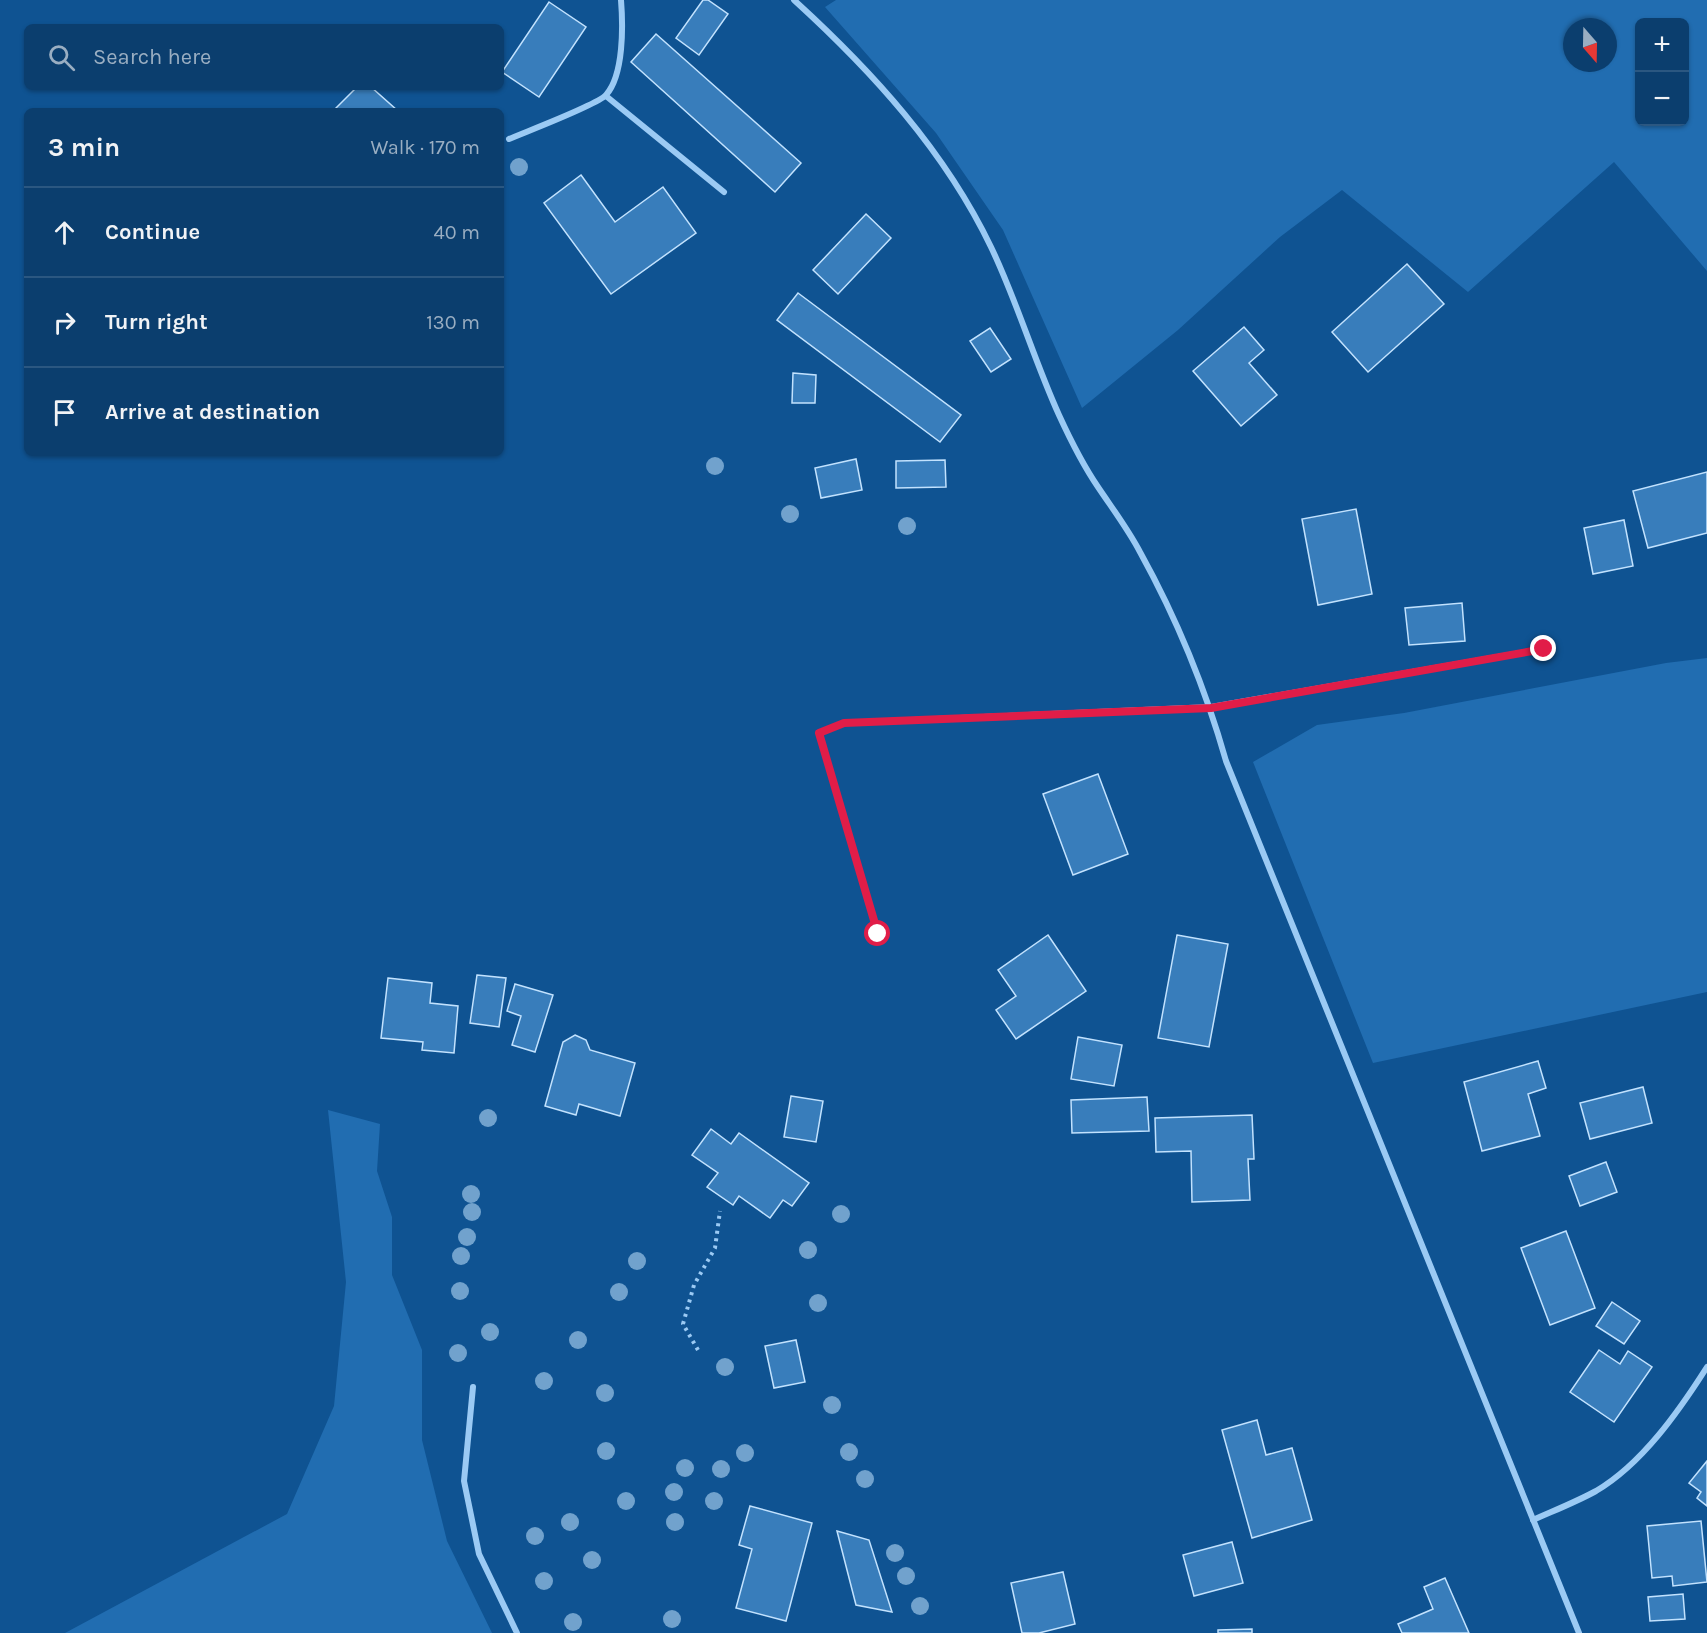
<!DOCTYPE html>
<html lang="en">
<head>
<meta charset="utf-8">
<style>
	body { margin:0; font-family:Karla,sans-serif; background:#194976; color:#f1f3f6 }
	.controls { position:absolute; right:18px; top:18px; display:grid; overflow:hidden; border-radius:9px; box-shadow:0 2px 4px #0004 }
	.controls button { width:54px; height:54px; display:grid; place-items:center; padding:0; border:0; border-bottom:2px solid #2b5781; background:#0b3e6e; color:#f1f3f6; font:30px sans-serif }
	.compass { position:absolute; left:1563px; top:18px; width:54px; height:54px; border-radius:50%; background:#0b3e6e; box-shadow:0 2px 4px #0004; rotate:160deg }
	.stop { position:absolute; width:18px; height:18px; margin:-14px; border:4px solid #e11d48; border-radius:50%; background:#fff }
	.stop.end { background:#e11d48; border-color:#fff; box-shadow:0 2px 6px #0008 }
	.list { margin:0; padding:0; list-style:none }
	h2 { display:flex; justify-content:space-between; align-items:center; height:78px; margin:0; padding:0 24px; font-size:26px }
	h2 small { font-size:20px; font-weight:400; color:#9aaec2 }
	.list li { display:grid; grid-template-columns:39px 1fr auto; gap:18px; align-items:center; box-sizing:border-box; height:90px; padding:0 24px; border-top:2px solid #2b5781 }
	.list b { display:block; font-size:22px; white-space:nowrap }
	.list em { font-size:20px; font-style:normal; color:#9aaec2 }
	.icon { flex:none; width:33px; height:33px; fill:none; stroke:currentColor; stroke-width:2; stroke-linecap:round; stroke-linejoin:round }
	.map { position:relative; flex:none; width:1707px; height:1633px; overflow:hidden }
	.search { position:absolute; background:#0b3e6e; box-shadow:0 2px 4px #0004; left:24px; top:24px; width:480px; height:66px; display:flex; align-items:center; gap:15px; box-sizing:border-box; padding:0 21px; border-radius:9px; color:#9aaec2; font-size:22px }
	.panel { position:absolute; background:#0b3e6e; box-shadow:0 2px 4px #0004; left:24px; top:108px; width:480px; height:348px; border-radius:9px }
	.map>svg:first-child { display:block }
	.green { fill:#216db1; fill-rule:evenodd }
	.building { fill:#387dbb; stroke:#c2e2fe; stroke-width:1.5 }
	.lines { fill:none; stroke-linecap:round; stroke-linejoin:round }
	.path { stroke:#9bcaf4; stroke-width:4; stroke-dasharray:3 4.5; stroke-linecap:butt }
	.street { stroke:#9bcaf4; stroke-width:6 }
	.tree { fill:#71a2cd }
	.route { stroke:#e11d48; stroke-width:8 }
</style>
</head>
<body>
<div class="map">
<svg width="1707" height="1633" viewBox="0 0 1707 1633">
	<rect width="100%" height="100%" fill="#0f5392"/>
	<g class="green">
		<path d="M836,0H1707V271L1614,162L1468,292L1342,190L1280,237L1178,330L1082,408L1003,230L936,133L825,7ZM1640,22H1684V122H1640ZM1572,27H1608V63H1572Z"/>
		<polygon points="1707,658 1707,992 1373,1063 1253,762 1317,725 1404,713 1666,663"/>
		<polygon points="328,1110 380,1124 377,1171 392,1217 392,1275 422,1350 422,1440 447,1541 492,1633 65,1633 287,1514 334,1406 346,1282"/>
	</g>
	<g class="building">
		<polygon points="703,0 708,0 728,14 699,55 676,38"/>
		<polygon points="549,2 586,27 539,97 502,72"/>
		<polygon points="656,34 801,163 775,192 631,62"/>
		<polygon points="357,87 371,87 398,111 333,111"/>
		<polygon points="581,175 615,222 663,187 696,233 611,294 544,203"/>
		<polygon points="866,214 891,238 838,294 813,270"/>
		<polygon points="1407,264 1444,304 1368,372 1332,332"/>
		<polygon points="798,293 961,415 940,442 777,320"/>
		<polygon points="1244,327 1264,350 1249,363 1277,395 1241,426 1193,371"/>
		<polygon points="990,328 1011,359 991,372 970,341"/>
		<polygon points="793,373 816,375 815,403 792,403"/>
		<polygon points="856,459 862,490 821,498 815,468"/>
		<polygon points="945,460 946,487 896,488 896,461"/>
		<polygon points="1707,472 1707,533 1648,548 1633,491"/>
		<polygon points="1356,509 1372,594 1318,605 1302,519"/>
		<polygon points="1624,520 1633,566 1593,574 1584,528"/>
		<polygon points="1462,603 1465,641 1409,645 1405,608"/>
		<polygon points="1098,774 1128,854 1073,875 1043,794"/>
		<polygon points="1048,935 1086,991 1016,1039 996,1010 1016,996 998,970"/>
		<polygon points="1177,935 1228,944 1209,1047 1158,1038"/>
		<polygon points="477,975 506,978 499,1027 470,1023"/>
		<polygon points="388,978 432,983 430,1003 458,1006 454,1053 422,1050 423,1042 381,1038"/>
		<polygon points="515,984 553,995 535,1052 512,1045 521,1016 507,1011"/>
		<polygon points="575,1035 586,1040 590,1050 635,1063 620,1116 579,1104 576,1115 545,1106 563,1042"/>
		<polygon points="1078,1037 1122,1045 1114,1086 1071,1079"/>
		<polygon points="1538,1061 1546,1088 1528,1094 1540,1136 1482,1151 1464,1082"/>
		<polygon points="1643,1087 1652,1123 1590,1139 1580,1103"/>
		<polygon points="791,1096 823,1101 816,1142 784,1137"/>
		<polygon points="1147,1097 1149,1131 1072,1133 1071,1100"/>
		<polygon points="1252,1115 1254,1159 1248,1159 1250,1200 1192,1202 1191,1151 1156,1152 1155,1118"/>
		<polygon points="711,1129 731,1144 739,1133 809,1183 792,1206 783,1200 770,1218 739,1196 733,1205 707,1187 718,1173 692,1155"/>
		<polygon points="1606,1162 1617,1192 1580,1206 1569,1176"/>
		<polygon points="1566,1231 1595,1308 1550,1325 1521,1248"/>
		<polygon points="1612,1302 1640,1321 1624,1344 1596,1326"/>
		<polygon points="796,1340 805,1382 774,1388 765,1346"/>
		<polygon points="1599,1350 1620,1364 1628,1351 1652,1367 1614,1422 1570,1392"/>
		<polygon points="1257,1420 1266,1455 1292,1448 1312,1520 1252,1538 1222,1430"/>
		<polygon points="1707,1461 1707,1506 1697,1498 1701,1492 1689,1483"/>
		<polygon points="750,1506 812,1523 786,1621 736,1608 752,1549 739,1545"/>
		<polygon points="1701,1521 1707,1582 1673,1586 1672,1576 1652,1578 1647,1526"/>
		<polygon points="837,1531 869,1540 892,1612 856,1605"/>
		<polygon points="1232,1542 1243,1583 1194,1596 1183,1555"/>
		<polygon points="1063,1572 1075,1624 1039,1633 1022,1633 1011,1583"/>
		<polygon points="1445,1578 1469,1633 1402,1633 1398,1624 1433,1609 1424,1587"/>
		<polygon points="1683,1594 1685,1619 1650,1621 1648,1597"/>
		<polygon points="1252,1629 1252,1633 1218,1633 1218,1630"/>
	</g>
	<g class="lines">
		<polyline class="path" points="698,1350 683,1324 694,1285 715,1248 720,1211"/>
		<g class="street">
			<path d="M794,0C872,71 945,151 991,247C1017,301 1034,360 1059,415C1070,439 1083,465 1098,487C1112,508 1128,529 1140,552C1177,619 1205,687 1226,761L1579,1633"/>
			<polyline points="606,96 724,192"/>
			<path d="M509,139C525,132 597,105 606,95C624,75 623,25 621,0"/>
			<polyline points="878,934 819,733 844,723 1211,707 1544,649"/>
			<polyline points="473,1387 464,1481 479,1554 517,1633"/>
			<path d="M1533,1520C1553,1511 1576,1502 1596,1491C1642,1464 1679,1411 1707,1367"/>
		</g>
	</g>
	<g class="tree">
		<circle cx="519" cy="167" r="9"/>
		<circle cx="715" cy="466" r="9"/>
		<circle cx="790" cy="514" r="9"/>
		<circle cx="907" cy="526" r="9"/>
		<circle cx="488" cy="1118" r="9"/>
		<circle cx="471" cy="1194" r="9"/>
		<circle cx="472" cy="1212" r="9"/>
		<circle cx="841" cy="1214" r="9"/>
		<circle cx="467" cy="1237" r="9"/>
		<circle cx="808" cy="1250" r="9"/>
		<circle cx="461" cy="1256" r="9"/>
		<circle cx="637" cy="1261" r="9"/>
		<circle cx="460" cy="1291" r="9"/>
		<circle cx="619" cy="1292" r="9"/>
		<circle cx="818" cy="1303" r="9"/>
		<circle cx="490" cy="1332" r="9"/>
		<circle cx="578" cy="1340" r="9"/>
		<circle cx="458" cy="1353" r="9"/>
		<circle cx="725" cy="1367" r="9"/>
		<circle cx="544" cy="1381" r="9"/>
		<circle cx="605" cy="1393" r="9"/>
		<circle cx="832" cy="1405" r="9"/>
		<circle cx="606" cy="1451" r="9"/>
		<circle cx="849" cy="1452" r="9"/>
		<circle cx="745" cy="1453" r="9"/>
		<circle cx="685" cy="1468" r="9"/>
		<circle cx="721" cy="1469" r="9"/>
		<circle cx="865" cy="1479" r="9"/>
		<circle cx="674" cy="1492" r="9"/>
		<circle cx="626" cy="1501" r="9"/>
		<circle cx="714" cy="1501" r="9"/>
		<circle cx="570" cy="1522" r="9"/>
		<circle cx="675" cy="1522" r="9"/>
		<circle cx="535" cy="1536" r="9"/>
		<circle cx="895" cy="1553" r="9"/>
		<circle cx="592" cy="1560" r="9"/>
		<circle cx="906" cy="1576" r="9"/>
		<circle cx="544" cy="1581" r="9"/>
		<circle cx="920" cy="1606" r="9"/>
		<circle cx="672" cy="1619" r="9"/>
		<circle cx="573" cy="1622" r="9"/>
	</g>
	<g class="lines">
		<polyline class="route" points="878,934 819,733 844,723 1211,708 1544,649"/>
	</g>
</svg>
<div class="controls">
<button>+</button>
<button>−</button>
</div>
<svg class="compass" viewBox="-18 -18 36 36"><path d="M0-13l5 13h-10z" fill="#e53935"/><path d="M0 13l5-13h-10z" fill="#9aaec2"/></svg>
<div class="stop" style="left:878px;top:934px"></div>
<div class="stop end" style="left:1544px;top:649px"></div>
<div class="search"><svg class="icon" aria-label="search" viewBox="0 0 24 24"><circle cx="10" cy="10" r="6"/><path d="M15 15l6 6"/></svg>Search here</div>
<section class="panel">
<h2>3 min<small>Walk · 170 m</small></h2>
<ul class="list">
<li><svg class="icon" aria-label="ahead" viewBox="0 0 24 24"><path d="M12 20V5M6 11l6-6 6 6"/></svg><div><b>Continue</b></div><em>40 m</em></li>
<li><svg class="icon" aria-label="right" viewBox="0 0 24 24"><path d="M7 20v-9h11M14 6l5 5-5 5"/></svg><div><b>Turn right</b></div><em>130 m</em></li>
<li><svg class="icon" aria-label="arrive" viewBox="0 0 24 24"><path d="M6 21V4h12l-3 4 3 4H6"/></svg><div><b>Arrive at destination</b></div></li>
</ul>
</section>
</div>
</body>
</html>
